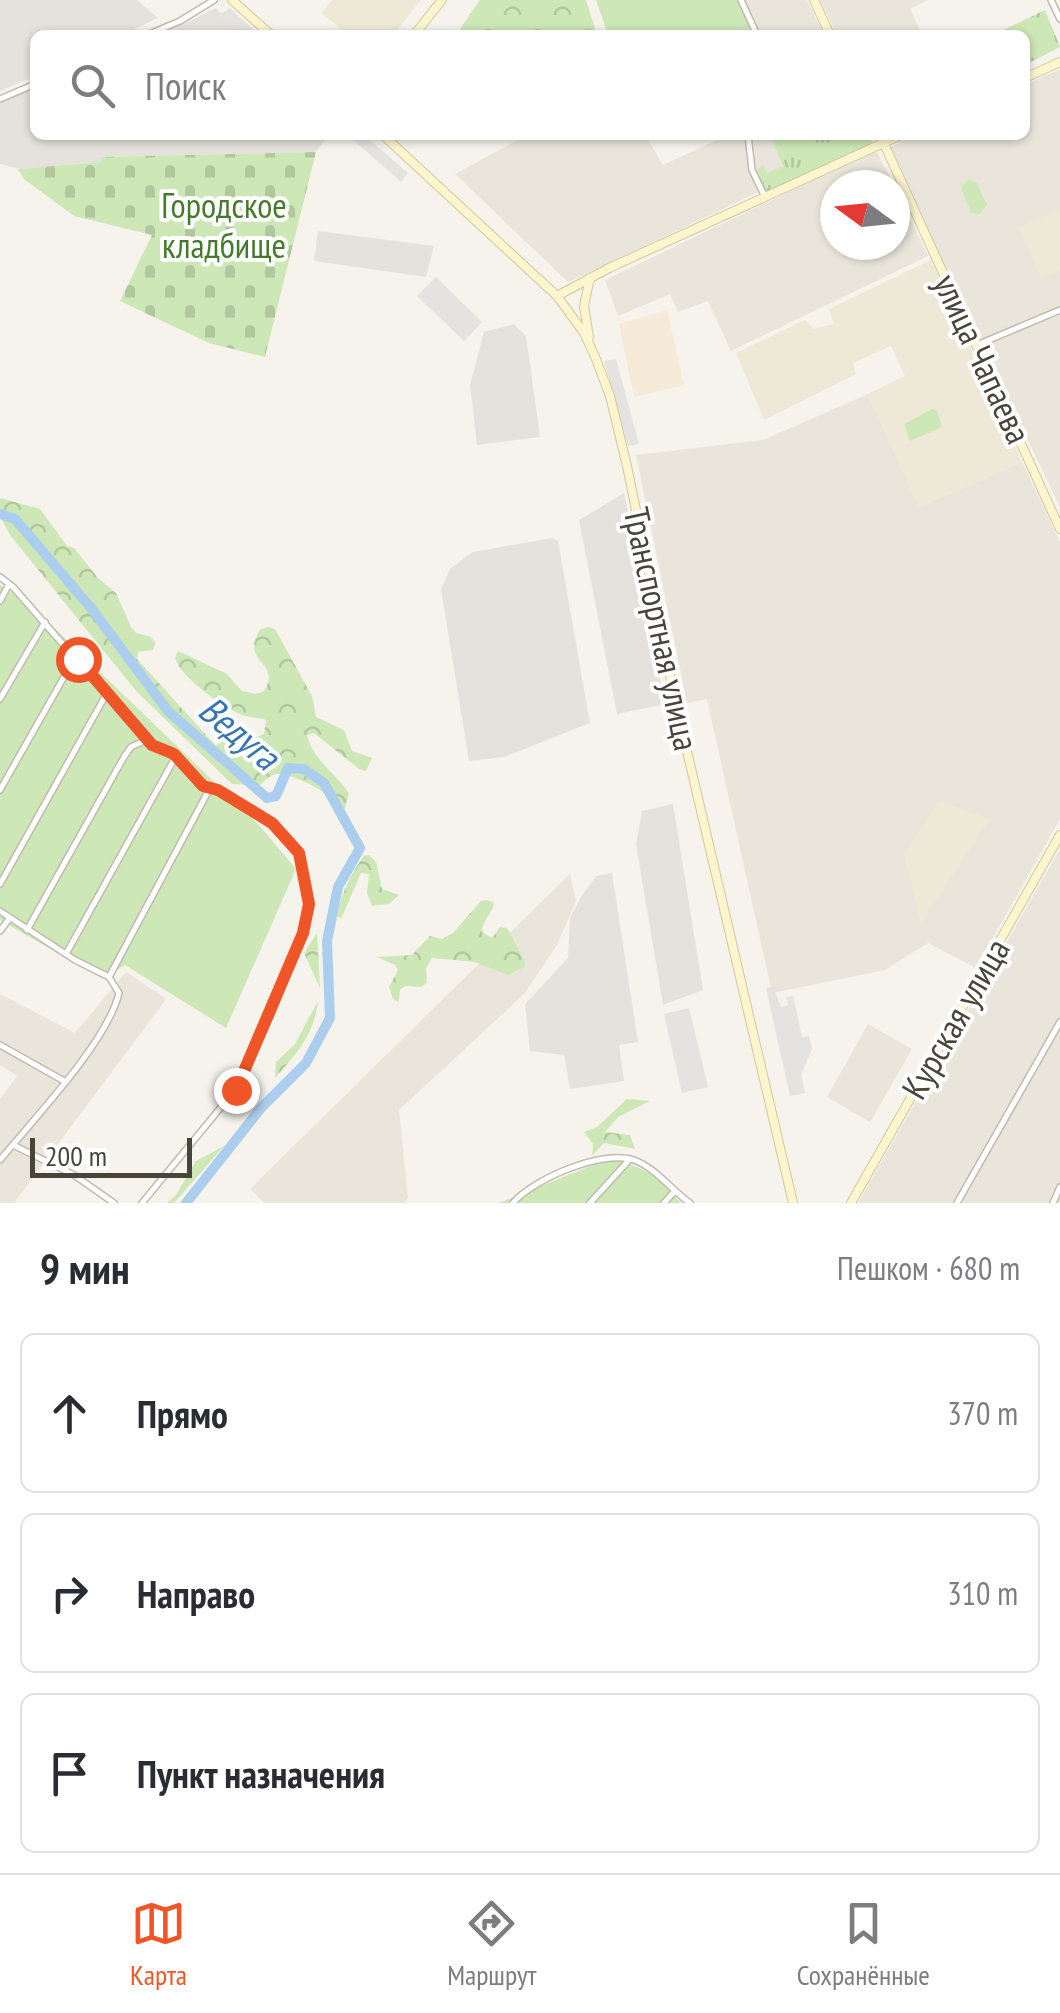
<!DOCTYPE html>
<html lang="ru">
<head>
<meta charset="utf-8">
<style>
	body { margin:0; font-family:"PT Sans Narrow",sans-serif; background:#f2f2f3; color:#2b2b33 }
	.compass { position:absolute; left:820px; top:170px; width:90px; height:90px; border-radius:50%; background:#fff; box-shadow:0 2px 8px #0004; rotate:285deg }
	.scale { position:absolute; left:30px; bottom:25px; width:162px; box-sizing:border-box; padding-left:10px; border:5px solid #494439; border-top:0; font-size:28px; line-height:35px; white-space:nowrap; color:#494439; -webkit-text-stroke:8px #fff; paint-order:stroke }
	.stop { position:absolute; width:30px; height:30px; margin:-22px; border:8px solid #f05527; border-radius:50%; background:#fff }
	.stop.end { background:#f05527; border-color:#fff; box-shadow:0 2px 10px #0008 }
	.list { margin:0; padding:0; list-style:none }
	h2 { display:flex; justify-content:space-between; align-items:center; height:130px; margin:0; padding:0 40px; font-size:42px }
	h2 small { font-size:32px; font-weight:400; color:#7c7c81 }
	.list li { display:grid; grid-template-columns:65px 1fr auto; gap:30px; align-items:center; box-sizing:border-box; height:160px; margin:0 20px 20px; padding:0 20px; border:2px solid #e1e1e2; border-radius:15px }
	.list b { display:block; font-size:38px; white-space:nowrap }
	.list em { font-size:32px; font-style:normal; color:#7c7c81 }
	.icon { flex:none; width:55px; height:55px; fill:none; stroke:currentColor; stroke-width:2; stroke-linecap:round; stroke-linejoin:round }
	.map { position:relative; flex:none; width:1060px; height:1203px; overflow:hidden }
	.search { position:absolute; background:#fff; box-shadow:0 2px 8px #0004; left:30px; right:30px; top:30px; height:110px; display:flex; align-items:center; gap:25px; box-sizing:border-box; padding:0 35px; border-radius:15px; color:#7c7c81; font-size:38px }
	.sheet { height:670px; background:#fff }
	nav { display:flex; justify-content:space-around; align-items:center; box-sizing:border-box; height:140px; border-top:2px solid #e1e1e2; background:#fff; font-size:28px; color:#7c7c81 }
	nav a { display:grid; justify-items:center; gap:5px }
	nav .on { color:#f05527 }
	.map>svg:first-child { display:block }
	.residential { fill:#e9e5da }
	.commercial { fill:#f5ebd8 }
	.industrial { fill:#e5e2dd }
	.education { fill:#ede9d6 }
	.grass { fill:url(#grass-tufts) }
	.forest { fill:url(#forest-crowns) }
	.cemetery { fill:url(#cemetery-stones) }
	.garden { fill:#cde7b7 }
	.parking { fill:#e4e3df }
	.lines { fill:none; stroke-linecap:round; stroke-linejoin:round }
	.river { stroke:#acceee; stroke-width:10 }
	.street-casing { stroke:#c0bbae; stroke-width:8 }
	.secondary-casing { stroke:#d2c89d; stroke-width:10 }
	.street { stroke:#fff; stroke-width:5 }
	.secondary { stroke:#fcf5ce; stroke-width:8 }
	.route { stroke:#f05527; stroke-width:12 }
	.labels { text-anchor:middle; stroke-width:8; stroke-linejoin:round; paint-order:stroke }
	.park-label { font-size:35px; fill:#457a2e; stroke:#fff }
	.street-label { font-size:35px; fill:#494439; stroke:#fff }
	.water-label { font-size:38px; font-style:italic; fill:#3674b2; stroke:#fff }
</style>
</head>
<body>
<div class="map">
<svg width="1060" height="1203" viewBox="0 0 1060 1203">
	<defs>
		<pattern id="grass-tufts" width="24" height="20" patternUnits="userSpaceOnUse" patternTransform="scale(2.5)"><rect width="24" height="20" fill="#cde7b7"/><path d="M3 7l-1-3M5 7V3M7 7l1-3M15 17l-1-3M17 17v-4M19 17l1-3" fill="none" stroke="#b2c79e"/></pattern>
		<pattern id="forest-crowns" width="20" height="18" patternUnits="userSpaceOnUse" patternTransform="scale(2.5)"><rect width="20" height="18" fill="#cde7b7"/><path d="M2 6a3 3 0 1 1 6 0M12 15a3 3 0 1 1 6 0" fill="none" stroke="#b2c79e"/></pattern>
		<pattern id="cemetery-stones" width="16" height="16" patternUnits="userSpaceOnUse" patternTransform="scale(2.5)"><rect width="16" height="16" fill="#cde7b7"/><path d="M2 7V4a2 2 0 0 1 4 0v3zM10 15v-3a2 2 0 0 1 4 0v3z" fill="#b2c79e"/></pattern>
	</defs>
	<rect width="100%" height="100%" fill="#f5f3ec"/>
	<g class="residential">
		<polygon points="743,0 807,0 824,35 759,35"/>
		<polygon points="820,0 927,0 910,9 922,35 837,35"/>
		<polygon points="1060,69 1060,507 888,148 916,135 1025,135 1025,85"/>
		<polygon points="527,135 645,135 663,165 728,135 870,135 871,139 568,282 455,174"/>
		<polygon points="876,150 894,185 835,185 835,245 895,245 895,188 928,256 731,351 708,301 678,312 670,294 618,316 605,280"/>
		<polygon points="868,394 919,507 1022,462 1060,542 1060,819 976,968 928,943 885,970 772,993 707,699 687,703 636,455 763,440"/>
		<polygon points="1060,849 1060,1203 858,1203"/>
		<polygon points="570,874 576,901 557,945 524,994 399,1110 408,1198 404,1203 265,1203 250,1189"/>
		<polygon points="126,972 166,999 14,1203 0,1203 0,1099 17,1076 0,1065 0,994 75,1033"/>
		<polygon points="868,1024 912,1049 870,1122 827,1097"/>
	</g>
	<polygon class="commercial" points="667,310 684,385 634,397 619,324"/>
	<g class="industrial">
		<polygon points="0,0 137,0 158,18 122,35 35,35 35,76 0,91"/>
		<polygon points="216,8 242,35 158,35 175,28"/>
		<polygon points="35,84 35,135 328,135 316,152 102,157 102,162 18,169 0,164 0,98"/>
		<polygon points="318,231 434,246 426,277 314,261"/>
		<polygon points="514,324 526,336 540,437 477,445 470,385 484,332"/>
		<polygon points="624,493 665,704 617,714 579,520"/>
		<polygon points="552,538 558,541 590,723 505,757 469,761 441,589 450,569 473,552"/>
		<polygon points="673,804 703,990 663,1005 636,844 642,811"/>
		<polygon points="612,873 638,1042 619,1045 624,1081 570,1089 564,1055 530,1051 525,1004 568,958 570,918 581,897 596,876"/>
	</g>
	<g class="education">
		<polygon points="332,0 421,0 393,35 349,35 321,13"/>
		<polygon points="1060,209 1060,270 1041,278 1018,228"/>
		<polygon points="931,260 1022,462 919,507 868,394 905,376 891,346 853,363 856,374 764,420 736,353 805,320 813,329 834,324 829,309"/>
		<polygon points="939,801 990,819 921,923 904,854"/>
	</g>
	<g class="grass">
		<polygon points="1045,10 1060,47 1025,65 1025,35 993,35"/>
		<polygon points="770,135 873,135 871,146 769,192 764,191 754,172 763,165 767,173 783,166"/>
	</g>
	<g class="forest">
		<polygon points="480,0 586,0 597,35 456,35"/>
		<path d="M0,498L40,509L67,546L74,548L98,578L116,593L131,627L136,633L151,637L155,643L153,650L138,652L137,659L216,746L221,741L214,720L230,723L257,737L264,734L266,720C258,717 250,718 242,715C224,708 180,677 175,658L178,651L227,674L242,691L256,694L264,691C283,662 239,663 260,630L268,627L275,629L312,696L316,717L344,730L352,751L372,758L366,771L359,769L314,733L307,735C313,760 335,773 349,793L344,813C336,795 301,778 282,774C273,772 266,779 260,785L232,784L137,692L10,535L0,516Z"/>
		<path d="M369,855L376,862L382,889L399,895L389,904L372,906L367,893L369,874L361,873L341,919L337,916C341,895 351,872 364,856Z"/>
		<path d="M488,900L494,903C492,914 482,921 482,932L492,938L500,927L507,928L525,961L524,967L508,975L475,962L432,958L426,968L427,982L422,987L405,986L400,990L399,1002L393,999L389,987L398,970L395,965L377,957L412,955L430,936L442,939L453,933L481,901Z"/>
		<polygon points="317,933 320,988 304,953"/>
		<path d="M318,1001C315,1033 296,1055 275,1078L276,1062L295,1044Z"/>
		<polygon points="627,1099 650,1101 618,1117 605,1132 630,1135 635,1149 604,1143 592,1156 593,1144 584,1132 597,1127"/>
		<polygon points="224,1146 174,1203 167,1203 176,1195 196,1161"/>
	</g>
	<polygon class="cemetery" points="316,152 265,357 209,343 120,301 152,235 74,216 24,179 18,169 101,162 101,157"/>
	<g class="garden">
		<polygon points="596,0 737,0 754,35 608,35"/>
		<polygon points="969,179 977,183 987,205 978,215 971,212 961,188"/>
		<polygon points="932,409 937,411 942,427 910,441 904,424"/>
		<polygon points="0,585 26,601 259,825 296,869 226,1028 125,965 103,979 0,920"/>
		<path d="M608,1159C631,1163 646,1169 664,1184C672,1191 673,1197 682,1203H499Z"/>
	</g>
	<g class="parking">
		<polygon points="230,8 259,35 240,35 219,15"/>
		<polygon points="348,135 364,135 408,173 401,182"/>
		<polygon points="436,277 482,322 464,341 417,296"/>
		<polygon points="616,359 639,444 628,446 604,361"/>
		<polygon points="773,987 781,1007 788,1005 786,997 793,996 802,1037 809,1036 812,1049 801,1074 805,1093 790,1096 766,988"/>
		<polygon points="689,1008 708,1087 682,1093 664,1014"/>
	</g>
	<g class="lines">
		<polyline class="river" points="0,514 15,519 91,608 168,711 267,798 276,796 288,768 304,769 324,783 360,848 338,887 327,941 330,1018 306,1063 261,1108 186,1203"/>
		<defs>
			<g id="street">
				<polyline points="741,0 757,35"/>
				<polyline points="1051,0 1060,19"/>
				<polyline points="147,35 180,21 214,0"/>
				<polyline points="0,99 35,84"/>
				<polyline points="748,135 752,170 765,197"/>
				<polyline points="977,345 1060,310"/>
				<polyline points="0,577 13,587 151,745 169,750 203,786 218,790 280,831 299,853 309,904 303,933 271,1014 236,1089 142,1203"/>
				<polyline points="0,601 9,584"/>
				<polyline points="0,699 45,622"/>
				<polyline points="0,790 64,677 78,659"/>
				<polyline points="0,884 107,693"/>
				<path d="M0,911L75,960L109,977L119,993C108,1041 33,1120 0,1160"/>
				<polyline points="27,930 124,757 131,747 146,740"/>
				<polyline points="0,931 9,919"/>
				<polyline points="66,954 176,756"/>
				<polyline points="109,977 210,788"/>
				<polyline points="0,1045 64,1081"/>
				<polyline points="13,1145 74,1175 114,1203"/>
				<path d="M513,1203C533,1179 603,1149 634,1160C656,1168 671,1190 690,1203"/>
				<polyline points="590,1203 630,1159"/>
				<polyline points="664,1203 675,1191"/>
				<polyline points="957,1203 1060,1022"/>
				<polyline points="1053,1203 1060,1187"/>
			</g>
			<g id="secondary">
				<polyline points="232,0 271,35"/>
				<polyline points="814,0 830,35"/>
				<polyline points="414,35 442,0"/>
				<polyline points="1025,78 1060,62"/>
				<polyline points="383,135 557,296 584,333 596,359 610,396 627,466 675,700 793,1203"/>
				<polyline points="880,135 1060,529"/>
				<polyline points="557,296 609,268 901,135"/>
				<polyline points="589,337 584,306 590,278"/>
				<polyline points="851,1203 1060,835"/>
			</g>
		</defs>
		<use href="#street" class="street-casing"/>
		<use href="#secondary" class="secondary-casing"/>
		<use href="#street" class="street"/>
		<use href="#secondary" class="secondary"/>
	</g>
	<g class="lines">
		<polyline class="route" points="78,659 152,745 174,754 203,786 218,790 272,823 299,853 309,904 303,933 236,1090"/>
	</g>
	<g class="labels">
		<g class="park-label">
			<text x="224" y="218">Городское<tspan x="224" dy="40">кладбище</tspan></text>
		</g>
		<g class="street-label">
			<text transform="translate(982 359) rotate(65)" y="12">улица Чапаева</text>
			<text transform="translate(661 629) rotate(78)" y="12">Транспортная улица</text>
			<text transform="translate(956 1019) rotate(-60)" y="12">Курская улица</text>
		</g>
		<g class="water-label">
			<text transform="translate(239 733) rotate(40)" y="13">Ведуга</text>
		</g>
	</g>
</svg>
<svg class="compass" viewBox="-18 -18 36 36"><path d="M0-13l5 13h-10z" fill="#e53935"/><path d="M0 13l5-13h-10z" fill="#7c7c81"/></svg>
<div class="scale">200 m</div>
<div class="stop" style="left:78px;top:659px"></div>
<div class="stop end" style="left:236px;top:1090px"></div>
<div class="search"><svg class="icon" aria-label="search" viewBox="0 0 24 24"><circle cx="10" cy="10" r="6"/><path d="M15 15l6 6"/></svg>Поиск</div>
</div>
<section class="sheet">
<h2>9 мин<small>Пешком · 680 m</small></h2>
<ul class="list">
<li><svg class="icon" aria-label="ahead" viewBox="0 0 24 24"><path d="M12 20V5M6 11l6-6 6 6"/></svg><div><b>Прямо</b></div><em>370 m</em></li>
<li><svg class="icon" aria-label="right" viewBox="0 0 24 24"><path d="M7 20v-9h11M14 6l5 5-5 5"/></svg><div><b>Направо</b></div><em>310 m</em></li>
<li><svg class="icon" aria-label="arrive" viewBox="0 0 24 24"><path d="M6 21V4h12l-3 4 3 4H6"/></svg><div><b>Пункт назначения</b></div></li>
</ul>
</section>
<nav>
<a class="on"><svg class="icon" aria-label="map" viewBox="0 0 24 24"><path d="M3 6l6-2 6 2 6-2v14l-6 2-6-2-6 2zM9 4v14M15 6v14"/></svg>Карта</a>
<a><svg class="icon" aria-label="directions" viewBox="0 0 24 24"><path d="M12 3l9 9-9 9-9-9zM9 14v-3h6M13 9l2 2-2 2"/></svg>Маршрут</a>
<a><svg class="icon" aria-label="saved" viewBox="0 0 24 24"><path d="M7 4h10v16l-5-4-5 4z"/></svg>Сохранённые</a>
</nav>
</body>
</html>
